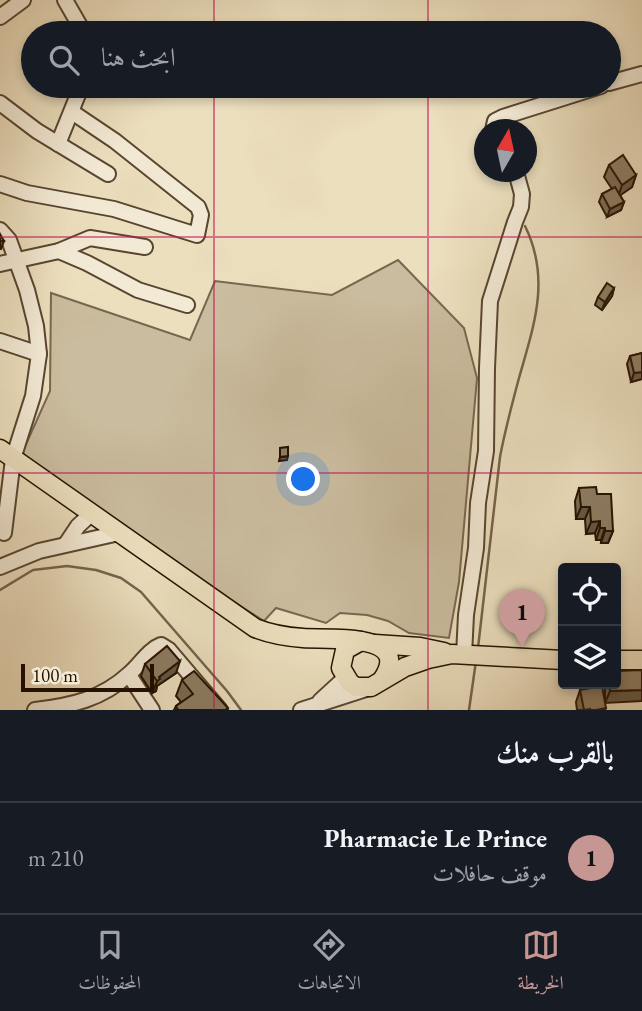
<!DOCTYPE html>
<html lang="ar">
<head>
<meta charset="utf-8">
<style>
	body { margin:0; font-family:"EB Garamond",Amiri,serif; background:#242831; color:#f1f3f6; direction:rtl }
	.controls { position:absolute; right:21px; bottom:21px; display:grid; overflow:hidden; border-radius:7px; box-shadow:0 4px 10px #0003 }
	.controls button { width:63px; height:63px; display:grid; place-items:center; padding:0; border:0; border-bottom:2px solid #363941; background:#171b24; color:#f1f3f6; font:35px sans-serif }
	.compass { position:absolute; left:474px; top:119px; width:63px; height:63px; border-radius:50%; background:#171b24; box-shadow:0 4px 10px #0003; rotate:9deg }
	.scale { position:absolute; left:21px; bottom:18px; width:133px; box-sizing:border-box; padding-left:7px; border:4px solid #261201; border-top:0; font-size:19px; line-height:24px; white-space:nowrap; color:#261201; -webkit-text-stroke:5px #f3ead5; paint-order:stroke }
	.you { position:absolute; left:304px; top:480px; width:24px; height:24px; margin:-18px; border:5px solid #fff; border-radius:50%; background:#1a73e8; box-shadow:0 0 0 10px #1a73e833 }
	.badge { display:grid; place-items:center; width:46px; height:46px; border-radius:50%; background:#c59692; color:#111; font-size:23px; font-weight:700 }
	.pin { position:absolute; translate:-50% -58px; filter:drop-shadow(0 2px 4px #0008) }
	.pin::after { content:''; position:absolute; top:37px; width:24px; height:21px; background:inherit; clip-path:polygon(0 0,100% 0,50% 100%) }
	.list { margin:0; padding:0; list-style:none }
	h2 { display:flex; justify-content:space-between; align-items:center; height:91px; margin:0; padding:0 28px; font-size:30px }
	h2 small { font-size:23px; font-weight:400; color:#9ea1a6 }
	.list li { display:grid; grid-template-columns:46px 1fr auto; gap:21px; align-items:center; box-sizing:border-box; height:112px; padding:0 28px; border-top:2px solid #363941 }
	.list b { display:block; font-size:26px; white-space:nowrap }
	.list p { margin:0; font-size:23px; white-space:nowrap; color:#9ea1a6 }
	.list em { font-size:23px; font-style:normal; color:#9ea1a6 }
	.icon { flex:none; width:38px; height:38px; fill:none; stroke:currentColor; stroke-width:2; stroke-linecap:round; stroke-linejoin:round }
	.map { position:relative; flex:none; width:642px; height:710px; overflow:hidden; direction:ltr }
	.search { position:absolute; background:#171b24; box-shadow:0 4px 10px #0003; left:21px; right:21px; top:21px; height:77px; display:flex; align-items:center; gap:18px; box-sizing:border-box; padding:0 24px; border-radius:38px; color:#9ea1a6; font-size:26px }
	.sheet { height:203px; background:#171b24 }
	nav { display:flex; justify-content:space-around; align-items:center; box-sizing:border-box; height:98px; border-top:2px solid #363941; background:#171b24; font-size:19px; color:#9ea1a6 }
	nav a { display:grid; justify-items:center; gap:4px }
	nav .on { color:#c59692 }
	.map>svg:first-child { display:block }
	.green { fill:#cabc9e; stroke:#786750; stroke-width:2 }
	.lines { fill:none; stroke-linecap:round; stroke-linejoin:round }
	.stream { stroke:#75634c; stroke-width:2.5 }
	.minor-casing { stroke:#584530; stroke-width:18 }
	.major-casing { stroke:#261201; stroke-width:21 }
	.minor { stroke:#f3ead5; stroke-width:14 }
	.major { stroke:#ecdfbe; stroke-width:18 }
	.wall { fill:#796c55; stroke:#261201; stroke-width:2 }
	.shaded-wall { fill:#635845; stroke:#261201; stroke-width:2 }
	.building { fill:#8d7d63; stroke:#261201; stroke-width:2 }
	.grid { fill:none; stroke:#c2185b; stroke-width:2; stroke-opacity:0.55 }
</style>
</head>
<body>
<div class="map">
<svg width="642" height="710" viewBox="0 0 642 710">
	<rect width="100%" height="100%" fill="#ecdfbe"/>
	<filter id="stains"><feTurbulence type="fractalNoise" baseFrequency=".00286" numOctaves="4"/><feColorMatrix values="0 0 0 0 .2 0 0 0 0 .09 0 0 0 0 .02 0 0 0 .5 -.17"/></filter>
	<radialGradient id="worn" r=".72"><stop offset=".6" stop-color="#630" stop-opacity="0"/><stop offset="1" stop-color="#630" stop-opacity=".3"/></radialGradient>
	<polygon class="green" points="398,260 464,328 477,378 459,582 449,638 409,633 388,621 367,615 340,613 326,623 276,608 264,621 145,547 22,453 50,391 51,293 190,340 215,281 332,295"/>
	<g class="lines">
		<g class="stream">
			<polyline points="0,590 33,570 67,566 96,570 121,578 141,592 227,691 241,710"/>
			<path d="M478,648L500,457C505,430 512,404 519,378C534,325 551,279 525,226"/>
			<polyline points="469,710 476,661"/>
		</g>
		<defs>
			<g id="minor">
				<polyline points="65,0 84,33"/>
				<polyline points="0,17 23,0"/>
				<polyline points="609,83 642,74"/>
				<polyline points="0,103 37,131 108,174"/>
				<polyline points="493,130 495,121 503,117 601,86"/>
				<polyline points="58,144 79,92"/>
				<polyline points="0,184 27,193 114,209 197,235 201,215 198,207 115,141 72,112"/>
				<polyline points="0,230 9,240 27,290 36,326 39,354 33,396 13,459 4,533"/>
				<polyline points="59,251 87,263 138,290 187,305"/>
				<polyline points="0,264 59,251 90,238 145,247"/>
				<polyline points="0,341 39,354"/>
				<polyline points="66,544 78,526 91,514"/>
				<polyline points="0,567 39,551 119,533"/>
				<polyline points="464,655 466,615 476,548 478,503 486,451 487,368 490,301 515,222 521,207 522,194 516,172"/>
				<polyline points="129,675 152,710"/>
				<polyline points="320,701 345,678"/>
				<path d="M35,710C71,706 102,699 129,674C140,665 148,650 161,645L169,650L220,710"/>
				<polyline points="301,710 366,689"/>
			</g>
			<g id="major">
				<path d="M0,449L255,628C270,634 288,637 303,638C326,640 415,631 382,680"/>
				<polyline points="361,641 345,650 341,668 350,683 356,687 371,687 405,667 428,659 452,654 563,660"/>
				<polyline points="375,644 420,647 444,652"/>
				<polyline points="616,660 642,660"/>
			</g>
		</defs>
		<use href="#minor" class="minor-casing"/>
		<use href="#major" class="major-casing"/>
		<use href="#minor" class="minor"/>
		<use href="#major" class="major"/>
	</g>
	<g class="wall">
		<polygon points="609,165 636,175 632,187 620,195 624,202 621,210 607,217 599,202 602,194 612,189 604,177"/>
		<polygon points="614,288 612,296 602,310 595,305 598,297"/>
		<polygon points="642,353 642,379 631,382 627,364 630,356"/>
		<polygon points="579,488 597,494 613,531 608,543 601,543 601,540 596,540 595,533 586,534 585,519 576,519 575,501"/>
		<polygon points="145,664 176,673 157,686 156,691 152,693 141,676"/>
		<polygon points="642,670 605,703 605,684 616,684"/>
		<polygon points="182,680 227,710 174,710 176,706 181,702 176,696"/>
		<polygon points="580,690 606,708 605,710 577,710 576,702"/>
	</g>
	<g class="shaded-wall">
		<polygon points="636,175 632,187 618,197 622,185"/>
		<polygon points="624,202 621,210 607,217 610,209"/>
		<polygon points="0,241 4,241 1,249 0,249"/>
		<polygon points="614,288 612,296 602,310 605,302"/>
		<polygon points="642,372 642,379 631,382 634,373"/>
		<polygon points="288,456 287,460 279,461 280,457"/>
		<polygon points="581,507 590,507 585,519 576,519"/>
		<polygon points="600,521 595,533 586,534 591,522"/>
		<polygon points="600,528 605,528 601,540 596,540"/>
		<polygon points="605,531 613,531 608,543 601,543"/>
		<polygon points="180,661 176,673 157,686 156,691 152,693 159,677"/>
		<polygon points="642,690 642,701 605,703 610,691"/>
	</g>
	<g class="building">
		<polygon points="623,155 636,175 622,185 609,165"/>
		<polygon points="615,187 624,202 610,209 602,194"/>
		<polygon points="0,234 4,241 0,241"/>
		<polygon points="607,283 614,288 605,302 598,297"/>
		<polygon points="642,353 642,372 634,373 630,356"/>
		<polygon points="288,447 288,456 280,457 280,448"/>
		<polygon points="596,487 597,494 611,494 613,531 605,531 605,528 600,528 600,521 591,522 590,507 581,507 579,488"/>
		<polygon points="167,646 180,661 159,677 160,679 157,681 145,664"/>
		<polygon points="642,670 642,690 610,691 609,684 616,684 616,671"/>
		<polygon points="194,671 228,708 225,710 178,710 176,706 193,694 182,680"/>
		<polygon points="602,686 606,708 596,710 590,710 590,709 584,710 580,690"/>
	</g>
	<path class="grid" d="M214,0V33M428,0V33M214,86V710M428,86V710M0,237H642M0,473H642"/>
	<rect width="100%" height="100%" filter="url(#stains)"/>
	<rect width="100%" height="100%" fill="url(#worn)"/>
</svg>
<div class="controls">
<button><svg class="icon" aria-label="locate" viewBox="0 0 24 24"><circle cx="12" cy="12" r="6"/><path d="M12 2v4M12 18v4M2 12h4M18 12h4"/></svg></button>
<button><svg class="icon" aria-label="layers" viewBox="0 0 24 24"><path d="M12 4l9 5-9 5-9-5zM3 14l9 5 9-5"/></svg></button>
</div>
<svg class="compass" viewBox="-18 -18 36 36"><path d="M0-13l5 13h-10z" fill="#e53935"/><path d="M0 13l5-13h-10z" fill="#9ea1a6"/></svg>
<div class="scale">100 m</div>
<div class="you"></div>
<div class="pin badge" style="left:522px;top:647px">1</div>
<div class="search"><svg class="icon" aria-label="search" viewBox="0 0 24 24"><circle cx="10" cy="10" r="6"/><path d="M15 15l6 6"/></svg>ابحث هنا</div>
</div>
<section class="sheet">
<h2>بالقرب منك<small></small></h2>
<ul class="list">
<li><span class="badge">1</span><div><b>Pharmacie Le Prince</b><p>موقف حافلات</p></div><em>210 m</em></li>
</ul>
</section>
<nav>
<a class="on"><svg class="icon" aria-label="map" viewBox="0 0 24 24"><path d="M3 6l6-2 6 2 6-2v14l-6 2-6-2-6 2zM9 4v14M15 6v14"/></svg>الخريطة</a>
<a><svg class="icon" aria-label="directions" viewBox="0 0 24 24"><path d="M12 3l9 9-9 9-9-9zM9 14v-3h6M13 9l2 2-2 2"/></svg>الاتجاهات</a>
<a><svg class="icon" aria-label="saved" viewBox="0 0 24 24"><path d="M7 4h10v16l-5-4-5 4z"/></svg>المحفوظات</a>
</nav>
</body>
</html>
